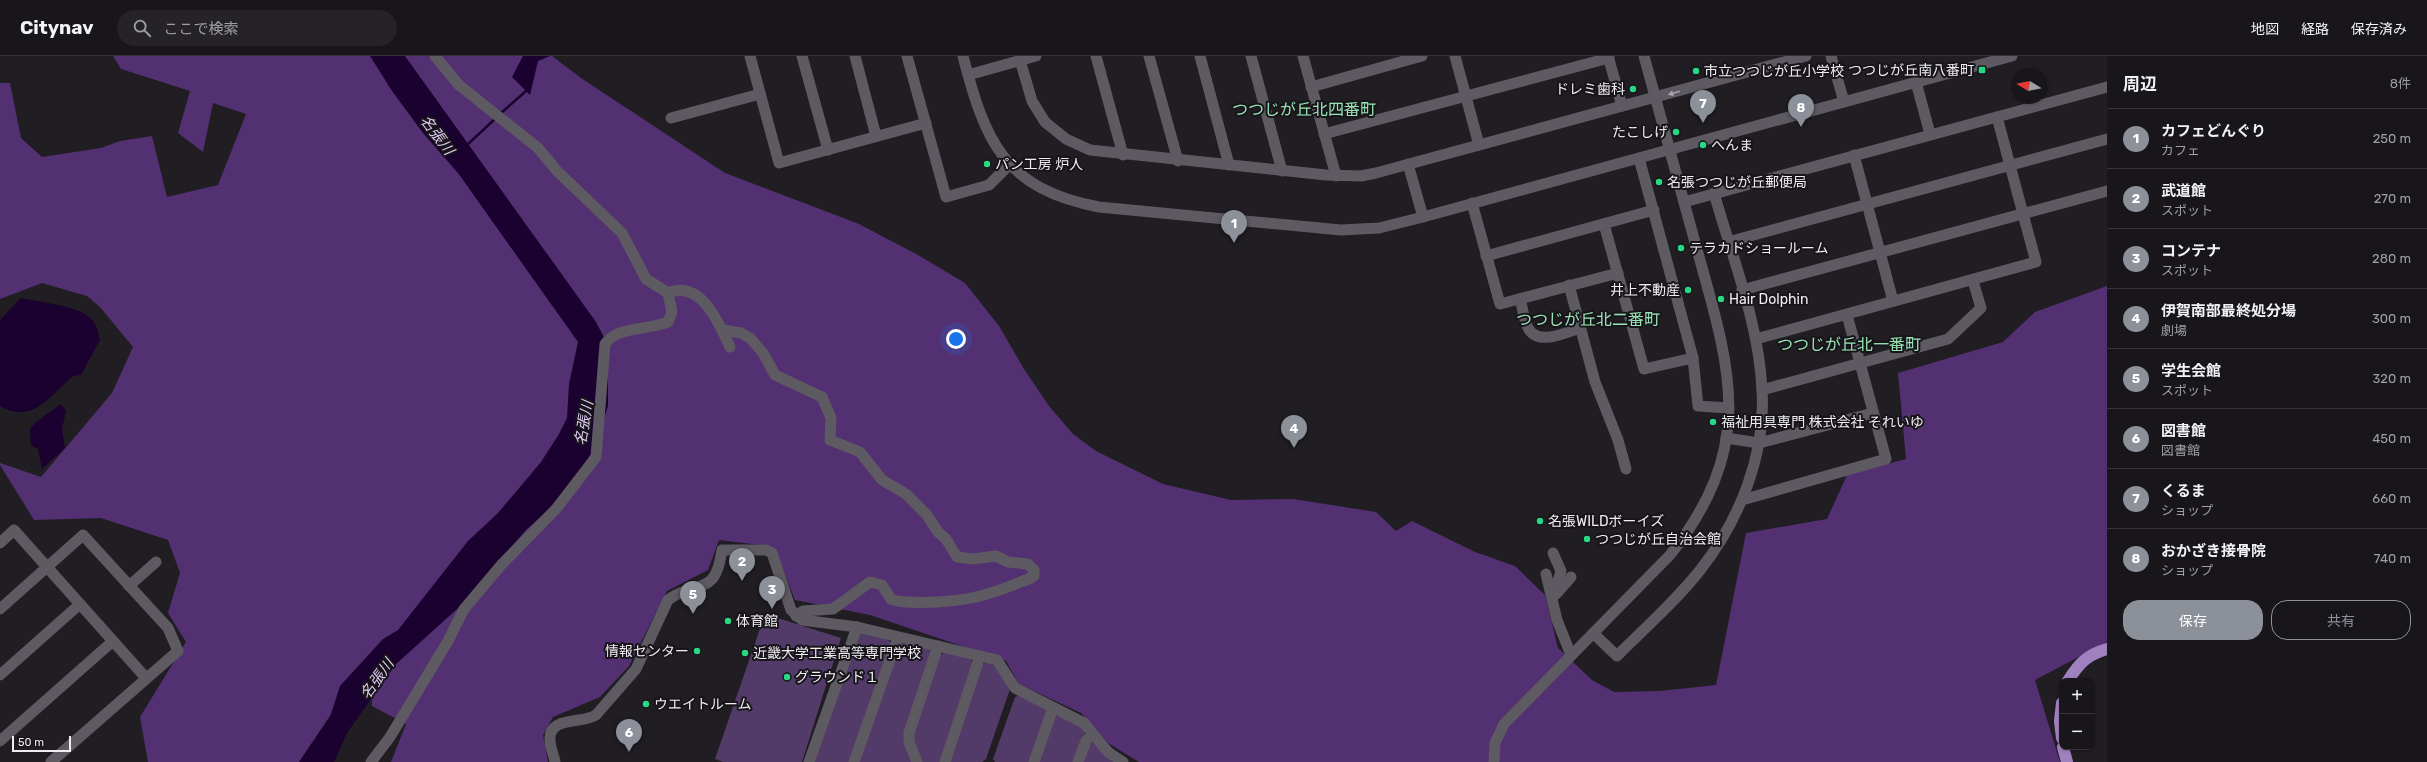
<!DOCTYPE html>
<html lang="ja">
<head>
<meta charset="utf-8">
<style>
	body { margin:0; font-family:Rubik,"Noto Sans JP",sans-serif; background:#252327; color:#f1f3f6 }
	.controls { position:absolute; right:12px; bottom:12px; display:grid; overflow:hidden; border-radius:8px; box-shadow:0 1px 3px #0004 }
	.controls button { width:36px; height:36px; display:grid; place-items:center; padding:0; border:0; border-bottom:1px solid #363539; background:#18161a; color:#f1f3f6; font:20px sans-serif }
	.compass { position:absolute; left:2011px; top:12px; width:36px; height:36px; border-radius:50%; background:#18161a; box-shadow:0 1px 3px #0004; rotate:280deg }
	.scale { position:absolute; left:12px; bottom:10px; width:59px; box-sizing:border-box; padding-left:4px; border:2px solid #efedf1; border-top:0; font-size:11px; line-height:14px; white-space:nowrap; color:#efedf1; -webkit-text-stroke:3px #17141a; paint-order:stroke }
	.you { position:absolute; left:956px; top:283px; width:14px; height:14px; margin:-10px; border:3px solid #fff; border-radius:50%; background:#1a73e8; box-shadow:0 0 0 6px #1a73e833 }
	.badge { display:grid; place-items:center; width:26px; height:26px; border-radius:50%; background:#8c9099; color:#fff; font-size:13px; font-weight:700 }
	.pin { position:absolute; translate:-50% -33px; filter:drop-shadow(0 1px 2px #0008) }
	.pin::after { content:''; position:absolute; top:21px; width:14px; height:12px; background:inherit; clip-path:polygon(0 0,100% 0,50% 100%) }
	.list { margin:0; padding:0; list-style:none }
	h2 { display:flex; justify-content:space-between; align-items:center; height:52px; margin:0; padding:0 16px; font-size:17px }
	h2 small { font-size:13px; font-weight:400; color:#9f9fa2 }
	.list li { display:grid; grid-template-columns:26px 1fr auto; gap:12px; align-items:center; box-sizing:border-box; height:60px; padding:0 16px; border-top:1px solid #363539 }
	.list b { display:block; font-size:15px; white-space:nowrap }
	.list p { margin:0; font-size:13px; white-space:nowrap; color:#9f9fa2 }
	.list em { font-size:13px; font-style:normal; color:#9f9fa2 }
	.actions { display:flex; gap:8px; padding:12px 16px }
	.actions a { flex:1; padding:9px 0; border:1px solid #8c9099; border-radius:16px; text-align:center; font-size:14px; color:#8c9099 }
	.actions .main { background:#8c9099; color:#fff }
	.icon { flex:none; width:22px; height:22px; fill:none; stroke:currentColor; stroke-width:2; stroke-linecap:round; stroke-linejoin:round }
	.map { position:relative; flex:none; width:2107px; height:706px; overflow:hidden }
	header { display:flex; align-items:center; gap:24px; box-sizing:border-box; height:56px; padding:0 20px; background:#18161a; border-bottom:1px solid #363539 }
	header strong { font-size:19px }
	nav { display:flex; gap:22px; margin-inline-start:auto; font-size:14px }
	.search { width:280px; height:36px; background:#252327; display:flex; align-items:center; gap:10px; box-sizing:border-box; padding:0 14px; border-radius:22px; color:#9f9fa2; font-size:15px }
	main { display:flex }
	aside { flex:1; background:#18161a }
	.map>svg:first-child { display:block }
	.green { fill:#523b69 }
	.forest { fill:#533072 }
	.water { fill:#1b012f }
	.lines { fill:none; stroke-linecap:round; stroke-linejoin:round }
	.stream { stroke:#1b012f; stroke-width:2.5 }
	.minor { stroke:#5d5a61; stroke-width:11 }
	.major { stroke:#a081bf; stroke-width:12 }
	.oneway { fill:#a6a4a9 }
	.poi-dot { fill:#27d885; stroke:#17141a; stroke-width:1.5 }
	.labels { text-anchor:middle; stroke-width:4; stroke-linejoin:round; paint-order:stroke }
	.poi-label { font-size:14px; fill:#efedf1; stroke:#17141a; text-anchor:start }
	.water-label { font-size:15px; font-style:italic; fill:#ddcbf2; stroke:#17141a }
	.quarter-label { font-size:16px; fill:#98e4b4; stroke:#17141a }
</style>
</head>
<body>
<header>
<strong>Citynav</strong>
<div class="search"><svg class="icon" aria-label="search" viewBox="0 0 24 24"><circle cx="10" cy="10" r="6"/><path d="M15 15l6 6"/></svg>ここで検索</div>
<nav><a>地図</a><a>経路</a><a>保存済み</a></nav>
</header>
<main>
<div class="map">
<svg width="2107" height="706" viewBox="0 0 2107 706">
	<rect width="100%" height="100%" fill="#201d23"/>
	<g class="green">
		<polygon points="765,558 841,582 802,706 723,706 715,703"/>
		<polygon points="862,576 888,582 891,588 850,706 813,706 857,580"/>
		<polygon points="903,587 930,592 933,597 905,676 912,706 858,706 898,590"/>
		<polygon points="945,596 971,603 974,608 940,706 920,706 913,684 913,676 940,599"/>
		<polygon points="987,606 997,611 1010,633 986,703 982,706 951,706 948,702 981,609"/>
		<polygon points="1020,639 1045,652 1047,657 1030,706 995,706 993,703 1015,641"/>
		<polygon points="1058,659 1081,670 1085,676 1074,706 1037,706 1052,661"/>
		<polygon points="1095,686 1113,706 1082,706 1088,687"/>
	</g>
	<polygon class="forest" points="113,0 552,0 581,22 725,117 859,168 918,199 965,227 999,270 1024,313 1049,350 1073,378 1096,395 1163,428 1231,444 1293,443 1376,456 1396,475 1412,465 1475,496 1515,510 1545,539 1558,592 1592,624 1614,636 1660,635 1716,629 1746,477 1827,463 1847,419 1906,403 1898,317 2003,286 2035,256 2107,230 2107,586 2035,624 2060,706 1139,706 1108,687 1081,657 1019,628 1006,605 870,559 795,544 775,493 769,490 719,484 708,514 667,535 629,610 600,641 553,661 543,679 548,706 391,706 406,668 372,650 370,600 299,706 148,706 140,661 186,586 168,557 180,517 168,484 101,462 34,464 0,409 0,407 41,421 112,337 133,291 100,251 87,240 42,227 0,243 0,27 10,27 21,82 42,101 101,92 120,85 152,80 167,141 218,129 246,58 213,47 203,96 178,77 190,35 121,13"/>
	<g class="water">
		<polygon points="370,0 405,0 596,266 608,289 608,350 594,394 568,431 547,455 526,474 467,544 395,609 347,677 334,706 299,706 330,661 340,630 383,583 398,574 468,485 498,457 541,406 559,378 567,362 569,328 578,286 458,117 423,77 392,35"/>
		<polygon points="523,0 550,0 538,5 530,39 512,21"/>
		<path d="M21,242C39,246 73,249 88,260C96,266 98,275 100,284L81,319L73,320C50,340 32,369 0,350V264Z"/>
		<polygon points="61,348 66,355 62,373 65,392 42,413 38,393 31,389 30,373 37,365"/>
	</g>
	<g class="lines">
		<g class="stream">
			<polyline points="501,57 526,35"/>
			<polyline points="467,89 496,62"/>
		</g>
		<g class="minor">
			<polyline points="750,0 779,107 926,67"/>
			<polyline points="802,0 828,94"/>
			<polyline points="855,0 876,80"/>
			<polyline points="907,0 946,141 989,129 1010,108"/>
			<path d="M963,0C985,85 1004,133 1099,151L1341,174L1379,172L1423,161L2012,0"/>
			<polyline points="1096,0 1123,99"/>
			<polyline points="1149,0 1178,105"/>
			<polyline points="1200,0 1229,109"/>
			<polyline points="1251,0 1282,115"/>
			<polyline points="1303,0 1336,120"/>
			<polyline points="1455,0 1479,89"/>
			<polyline points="1608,0 1622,50"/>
			<polyline points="1831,0 1844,46"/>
			<polyline points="1020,4 1032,45 1045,66 1066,83 1090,94 1326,119 1361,120 1376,117 1806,0"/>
			<polyline points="968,19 1036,0"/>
			<polyline points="1916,26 1930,78"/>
			<polyline points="1311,31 1422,0"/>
			<polyline points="671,62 760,38"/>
			<polyline points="1324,78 1609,2"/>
			<polyline points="1854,99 1893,245"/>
			<polyline points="1639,102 1693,302 1698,350 1729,352"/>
			<polyline points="1408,108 1423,161"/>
			<polyline points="1684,146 2107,31"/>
			<polyline points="1472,147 1500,248 1618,217"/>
			<polyline points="1604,168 1644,313 1693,302"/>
			<polyline points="1728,186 2107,83"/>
			<polyline points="1486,200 1654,154"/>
			<polyline points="1569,229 1595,326 1618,384 1626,413"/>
			<polyline points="1742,234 2107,135"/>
			<path d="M668,237C701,223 719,267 730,291"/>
			<path d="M1520,243C1523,252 1524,268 1530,275C1541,289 1567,276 1580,272"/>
			<path d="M722,274L741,277L750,282L763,297L775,319L822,341L831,362L830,384L860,396L882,424L906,438L927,459L938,476L946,483L957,501L973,503L996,500L1008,506L1028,508L1034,514V520L1031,522C1013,529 995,537 976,541C955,546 918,548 897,545L891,543L882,529L870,526L833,553L803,555L796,560"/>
			<polyline points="1756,283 2036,206 1997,61"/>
			<polyline points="1762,334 1948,283 1981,252 1973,225"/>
			<polyline points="1726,382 1759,387 1873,357"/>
			<polyline points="1742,444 1886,403 1847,259"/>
			<polyline points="0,487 14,474 80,548 0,619"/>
			<polyline points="1546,518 1557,564 1571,599"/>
			<polyline points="129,530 156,506"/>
			<polyline points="1556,538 1571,521"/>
			<polyline points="1553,541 1561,515 1553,497"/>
			<polyline points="80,548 146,622"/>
			<polyline points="0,553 83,479 168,572 178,595 51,706"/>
			<path d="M1593,577L1617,600C1645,572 1676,545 1701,513C1740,463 1766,398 1762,334C1759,267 1732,201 1714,137"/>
			<polyline points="0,685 113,585"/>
			<path d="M371,706L390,681L448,585L464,553L502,508L556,453L596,401L605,288C617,270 650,274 668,266L672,256L668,237L646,223L622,177L557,115L538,92L459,29L435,0"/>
			<path d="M555,706C554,699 550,692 550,684C548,660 583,668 596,659L636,613L668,544C697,522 715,543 722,494H766L772,497L791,554L802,564L857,571L997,604L1015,632L1084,667L1108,696L1123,706"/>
			<polyline points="809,706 857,571"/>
			<polyline points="854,706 898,581"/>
			<polyline points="917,706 909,686 909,677 938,590"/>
			<polyline points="945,706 980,600"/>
			<polyline points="1034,706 1053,652"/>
			<polyline points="1078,706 1086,685 1092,678"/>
			<path d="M1494,706L1495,687L1504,668L1670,499C1758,388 1730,313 1696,190C1679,127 1661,63 1644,0"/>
		</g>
		<g class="major">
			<path d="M2068,625C2079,607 2087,599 2107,593"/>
			<polyline points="2062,647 2060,665 2062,682"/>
			<polyline points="2063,691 2067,706"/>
		</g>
	</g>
	<defs><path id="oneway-solid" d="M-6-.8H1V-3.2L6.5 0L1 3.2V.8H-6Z"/></defs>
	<use class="oneway" href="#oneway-solid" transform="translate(1674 37) rotate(164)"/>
	<g class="poi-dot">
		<rect x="1978" y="10" width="8" height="8" rx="2"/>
		<circle cx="1696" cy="15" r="4"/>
		<circle cx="1633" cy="33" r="4"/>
		<circle cx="1676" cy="76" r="4"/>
		<circle cx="1703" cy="89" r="4"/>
		<circle cx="987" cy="108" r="4"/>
		<circle cx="1659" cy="126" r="4"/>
		<circle cx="1681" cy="192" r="4"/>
		<circle cx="1688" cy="234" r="4"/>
		<circle cx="1721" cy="243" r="4"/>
		<circle cx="1713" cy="366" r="4"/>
		<circle cx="1540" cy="465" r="4"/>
		<circle cx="1587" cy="483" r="4"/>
		<circle cx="728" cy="565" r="4"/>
		<circle cx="697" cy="595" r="4"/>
		<circle cx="745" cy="597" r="4"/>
		<circle cx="787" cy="621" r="4"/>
		<circle cx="646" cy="648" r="4"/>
	</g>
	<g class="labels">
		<g class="poi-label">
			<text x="1974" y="19" text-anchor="end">つつじが丘南八番町</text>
			<text x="1704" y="20">市立つつじが丘小学校</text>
			<text x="1625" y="38" text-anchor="end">ドレミ歯科</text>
			<text x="1668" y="81" text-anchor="end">たこしげ</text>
			<text x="1711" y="94">へんま</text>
			<text x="995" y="113">パン工房 炉人</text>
			<text x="1667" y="131">名張つつじが丘郵便局</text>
			<text x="1689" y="197">テラカドショールーム</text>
			<text x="1680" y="239" text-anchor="end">井上不動産</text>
			<text x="1729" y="248">Hair Dolphin</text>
			<text x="1721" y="371">福祉用具専門 株式会社 それいゆ</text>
			<text x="1548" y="470">名張WILDボーイズ</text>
			<text x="1595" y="488">つつじが丘自治会館</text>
			<text x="736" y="570">体育館</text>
			<text x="689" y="600" text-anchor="end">情報センター</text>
			<text x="753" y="602">近畿大学工業高等専門学校</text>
			<text x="795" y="626">グラウンド１</text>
			<text x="654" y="653">ウエイトルーム</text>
		</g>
		<g class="water-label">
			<text transform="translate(437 79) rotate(53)" y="5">名張川</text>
			<text transform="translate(584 367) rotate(-80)" y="5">名張川</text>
			<text transform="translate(377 623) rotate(-54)" y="5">名張川</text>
		</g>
		<g class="quarter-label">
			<text x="1304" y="59">つつじが丘北四番町</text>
			<text x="1588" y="269">つつじが丘北二番町</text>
			<text x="1849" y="294">つつじが丘北一番町</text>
		</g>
	</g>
</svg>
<div class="controls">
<button>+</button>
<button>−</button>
</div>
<svg class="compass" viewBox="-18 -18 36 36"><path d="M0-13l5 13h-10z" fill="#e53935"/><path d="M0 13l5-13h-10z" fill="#9f9fa2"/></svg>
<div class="scale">50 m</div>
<div class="you"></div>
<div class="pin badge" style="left:1234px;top:187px">1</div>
<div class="pin badge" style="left:742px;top:525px">2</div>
<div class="pin badge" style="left:772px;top:553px">3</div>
<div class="pin badge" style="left:1294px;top:392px">4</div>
<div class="pin badge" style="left:693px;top:558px">5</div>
<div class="pin badge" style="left:629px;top:696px">6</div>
<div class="pin badge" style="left:1703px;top:67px">7</div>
<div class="pin badge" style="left:1801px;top:71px">8</div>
</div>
<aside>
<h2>周辺<small>8件</small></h2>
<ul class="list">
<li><span class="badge">1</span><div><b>カフェどんぐり</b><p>カフェ</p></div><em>250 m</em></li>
<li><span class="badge">2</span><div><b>武道館</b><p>スポット</p></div><em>270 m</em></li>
<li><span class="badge">3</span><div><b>コンテナ</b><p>スポット</p></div><em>280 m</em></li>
<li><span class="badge">4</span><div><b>伊賀南部最終処分場</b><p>劇場</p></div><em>300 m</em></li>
<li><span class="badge">5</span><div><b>学生会館</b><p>スポット</p></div><em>320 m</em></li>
<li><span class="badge">6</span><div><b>図書館</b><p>図書館</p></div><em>450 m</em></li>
<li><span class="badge">7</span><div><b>くるま</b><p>ショップ</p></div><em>660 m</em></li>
<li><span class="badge">8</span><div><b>おかざき接骨院</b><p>ショップ</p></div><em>740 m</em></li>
</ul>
<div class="actions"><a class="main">保存</a><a>共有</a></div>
</aside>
</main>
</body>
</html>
